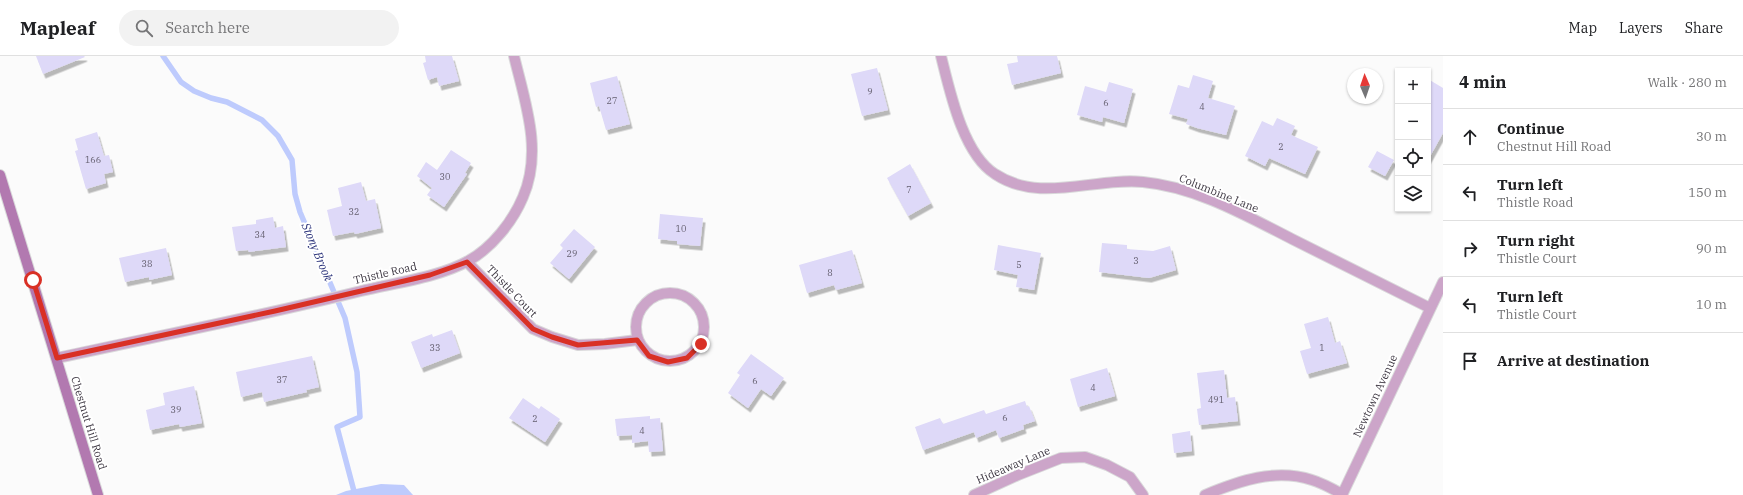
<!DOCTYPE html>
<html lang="en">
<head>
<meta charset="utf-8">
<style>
	body { margin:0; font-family:"IBM Plex Serif",serif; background:#f2f2f2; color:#202124 }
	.controls { position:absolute; right:12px; top:12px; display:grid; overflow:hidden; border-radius:0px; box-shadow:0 1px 3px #0004 }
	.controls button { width:36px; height:36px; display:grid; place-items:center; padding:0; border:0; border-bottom:1px solid #e0e0e0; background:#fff; color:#202124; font:20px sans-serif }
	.compass { position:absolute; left:1347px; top:12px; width:36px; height:36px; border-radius:50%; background:#fff; box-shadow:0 1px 3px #0004; rotate:358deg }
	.stop { position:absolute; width:12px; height:12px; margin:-9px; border:3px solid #d93025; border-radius:50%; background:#fff }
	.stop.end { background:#d93025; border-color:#fff; box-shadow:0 1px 4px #0008 }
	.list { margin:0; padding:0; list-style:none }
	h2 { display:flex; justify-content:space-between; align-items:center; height:52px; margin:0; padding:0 16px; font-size:17px }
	h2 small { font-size:13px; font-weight:400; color:#757577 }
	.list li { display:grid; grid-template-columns:26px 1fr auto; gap:12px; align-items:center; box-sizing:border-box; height:56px; padding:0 16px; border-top:1px solid #e0e0e0 }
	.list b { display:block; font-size:15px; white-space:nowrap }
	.list p { margin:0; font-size:13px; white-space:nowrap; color:#757577 }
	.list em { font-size:13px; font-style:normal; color:#757577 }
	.icon { flex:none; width:22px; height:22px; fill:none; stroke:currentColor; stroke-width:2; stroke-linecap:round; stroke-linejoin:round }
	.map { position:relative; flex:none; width:1443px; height:439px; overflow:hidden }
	header { display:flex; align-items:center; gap:24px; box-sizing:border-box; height:56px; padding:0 20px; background:#fff; border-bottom:1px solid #e0e0e0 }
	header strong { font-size:19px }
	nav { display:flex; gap:22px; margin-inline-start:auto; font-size:14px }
	.search { width:280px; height:36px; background:#f2f2f2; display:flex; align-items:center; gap:10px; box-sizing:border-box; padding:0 14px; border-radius:22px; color:#757577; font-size:15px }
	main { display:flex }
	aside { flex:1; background:#fff }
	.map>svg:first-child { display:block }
	.water { fill:#becbfd }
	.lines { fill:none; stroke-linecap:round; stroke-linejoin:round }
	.stream { stroke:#becbfd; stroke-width:5.5 }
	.building { fill:#ded9f8; filter:url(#shadow) }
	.minor-casing { stroke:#d9d8da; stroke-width:12 }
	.tertiary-casing { stroke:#d9d8da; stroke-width:12 }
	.secondary-casing { stroke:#d9d8da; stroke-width:12 }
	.minor { stroke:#cca5c9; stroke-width:10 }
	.tertiary { stroke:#cca5c9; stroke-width:10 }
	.secondary { stroke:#b279b0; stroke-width:10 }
	.route { stroke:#d93025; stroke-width:5 }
	.labels { text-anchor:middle; stroke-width:4; stroke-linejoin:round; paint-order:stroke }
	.number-label { font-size:9px; fill:#656070 }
	.street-label { font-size:11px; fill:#3d3742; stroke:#fff }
	.water-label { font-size:12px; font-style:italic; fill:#2c347b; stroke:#fff }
</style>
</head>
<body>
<header>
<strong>Mapleaf</strong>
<div class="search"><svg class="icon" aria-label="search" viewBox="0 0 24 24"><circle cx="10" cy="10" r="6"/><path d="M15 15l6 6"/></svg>Search here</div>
<nav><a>Map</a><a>Layers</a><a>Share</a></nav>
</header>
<main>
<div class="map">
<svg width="1443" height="439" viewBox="0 0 1443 439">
	<defs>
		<filter id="shadow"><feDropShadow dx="2.5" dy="4.5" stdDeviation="0" flood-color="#0004"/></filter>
	</defs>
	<rect width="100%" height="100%" fill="#fbfbfb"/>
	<polygon class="water" points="381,428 404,429 413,439 336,439 346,435"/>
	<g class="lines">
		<polyline class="stream" points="163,0 181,26 194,35 211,42 227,46 262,64 278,80 292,104 295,138 300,156 345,262 357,316 360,361 337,371 355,439"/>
	</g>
	<g class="building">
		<polygon points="36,0 84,0 85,1 43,18"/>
		<polygon points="425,0 452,0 459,25 439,30 437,21 428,24 423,7 426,6"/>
		<polygon points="1017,0 1057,0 1061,17 1012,29 1007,8 1018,6"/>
		<polygon points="877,12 888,54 862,60 851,18"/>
		<polygon points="1193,19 1213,25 1208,42 1235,50 1226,79 1197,72 1186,68 1188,63 1169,58 1178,29 1189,32"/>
		<polygon points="617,20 630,68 606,74 599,50 596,51 590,27"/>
		<polygon points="1428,23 1443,32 1443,77 1428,104"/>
		<polygon points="1109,26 1133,33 1124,67 1103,61 1102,66 1077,59 1085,30 1106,36"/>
		<polygon points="1277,62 1295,70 1291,79 1318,91 1305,118 1269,102 1265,110 1245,100 1262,65 1273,70"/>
		<polygon points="97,76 104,100 109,99 113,116 104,118 106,127 86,133 75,95 78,94 75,83"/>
		<polygon points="451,94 471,107 465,117 467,118 444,151 427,139 432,132 417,120 426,106 437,114"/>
		<polygon points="1377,95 1394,104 1385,120 1368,111"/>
		<polygon points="910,108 931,147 908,160 887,122"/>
		<polygon points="361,126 366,145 375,143 381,172 355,178 354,176 333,180 327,154 342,150 338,132"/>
		<polygon points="660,158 703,162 700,190 677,188 677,185 658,183"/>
		<polygon points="273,161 275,172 283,170 286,191 249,196 248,194 236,195 232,171 256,168 256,164"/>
		<polygon points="574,173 595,191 569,223 550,207 563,192 560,189"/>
		<polygon points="1102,187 1127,189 1127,193 1153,195 1170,190 1176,214 1149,222 1099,216"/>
		<polygon points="998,189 1041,197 1034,234 1016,231 1018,219 994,214"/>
		<polygon points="166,192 172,219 149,224 149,221 125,226 119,202"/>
		<polygon points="852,194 862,227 836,234 834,229 807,237 799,209"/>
		<polygon points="1328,261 1335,287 1340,285 1347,307 1307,318 1300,295 1311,292 1304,268"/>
		<polygon points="452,274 460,297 421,312 411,286 432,278 433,281"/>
		<polygon points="751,298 784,322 771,340 761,333 748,352 728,337 740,319 737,317"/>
		<polygon points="312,300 319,331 306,334 307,336 264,346 262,336 241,341 236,316"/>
		<polygon points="1107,312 1115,340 1078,351 1070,323"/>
		<polygon points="1224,314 1227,342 1235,341 1238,365 1199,369 1197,353 1201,352 1197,317"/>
		<polygon points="194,330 202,367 180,371 179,368 150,374 146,354 165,349 163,337"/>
		<polygon points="523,342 539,353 541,350 560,363 545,386 509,362"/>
		<polygon points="1025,345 1027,351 1029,350 1035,365 1023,369 1024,373 999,382 996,374 976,382 974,376 923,394 915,371 940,362 943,368 984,354 986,358"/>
		<polygon points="650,360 650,363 660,362 663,395 649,396 648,385 632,387 632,379 617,380 615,363"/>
		<polygon points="1190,375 1192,395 1174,397 1172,378"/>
	</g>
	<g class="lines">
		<defs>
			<g id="minor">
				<path d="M941,0C950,36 963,98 995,118C1040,148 1094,121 1143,126C1196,131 1245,159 1292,183C1338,206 1384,229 1430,252"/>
				<polyline points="467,206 533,273 552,281 578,289 605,288 637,284"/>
				<circle cx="670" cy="271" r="34"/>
				<path d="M57,302C158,280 261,260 361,235C394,227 440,221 468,205C492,192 513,165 523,141C543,95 525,46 514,0"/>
				<polyline points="974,439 1018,419 1061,402 1085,401 1107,409 1130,421 1143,439"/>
				<path d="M1205,439C1239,425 1275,412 1312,424C1322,427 1333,433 1342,438"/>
			</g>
			<polyline id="tertiary" points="1342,439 1443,226"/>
			<polyline id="secondary" points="0,119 98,439"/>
		</defs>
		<use href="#minor" class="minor-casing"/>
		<use href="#tertiary" class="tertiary-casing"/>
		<use href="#secondary" class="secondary-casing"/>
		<use href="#minor" class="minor"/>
		<use href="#tertiary" class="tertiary"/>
		<use href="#secondary" class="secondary"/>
	</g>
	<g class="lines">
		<polyline class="route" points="33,224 57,302 275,255 430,219 467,206 533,273 552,281 578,289 637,284 649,300 668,306 687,302 701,288"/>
	</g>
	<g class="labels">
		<g class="number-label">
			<text x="870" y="39">9</text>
			<text x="612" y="48">27</text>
			<text x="1106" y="50">6</text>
			<text x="1202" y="54">4</text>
			<text x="1281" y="94">2</text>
			<text x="93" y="107">166</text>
			<text x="445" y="124">30</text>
			<text x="909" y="137">7</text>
			<text x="354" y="159">32</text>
			<text x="681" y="176">10</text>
			<text x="260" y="182">34</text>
			<text x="572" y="201">29</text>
			<text x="1136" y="208">3</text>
			<text x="147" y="211">38</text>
			<text x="1019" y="212">5</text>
			<text x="830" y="220">8</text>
			<text x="435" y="295">33</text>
			<text x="1322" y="295">1</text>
			<text x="282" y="327">37</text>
			<text x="755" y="328">6</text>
			<text x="1093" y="335">4</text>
			<text x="1216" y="347">491</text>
			<text x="176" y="357">39</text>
			<text x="1005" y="365">6</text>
			<text x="535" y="366">2</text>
			<text x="642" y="378">4</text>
		</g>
		<g class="street-label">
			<text transform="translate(1219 137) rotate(22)" y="4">Columbine Lane</text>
			<text transform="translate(385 217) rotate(-13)" y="4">Thistle Road</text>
			<text transform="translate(512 235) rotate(46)" y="4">Thistle Court</text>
			<text transform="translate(1375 340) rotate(-65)" y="4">Newtown Avenue</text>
			<text transform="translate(89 367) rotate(73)" y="4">Chestnut Hill Road</text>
			<text transform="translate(1013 409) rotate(-23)" y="4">Hideaway Lane</text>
		</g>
		<g class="water-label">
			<text transform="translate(317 196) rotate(67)" y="4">Stony Brook</text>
		</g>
	</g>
</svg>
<div class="controls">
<button>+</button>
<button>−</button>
<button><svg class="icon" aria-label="locate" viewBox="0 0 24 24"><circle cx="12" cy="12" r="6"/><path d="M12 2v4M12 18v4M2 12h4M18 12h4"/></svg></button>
<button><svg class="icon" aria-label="layers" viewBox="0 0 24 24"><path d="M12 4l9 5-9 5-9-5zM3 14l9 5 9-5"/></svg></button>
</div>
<svg class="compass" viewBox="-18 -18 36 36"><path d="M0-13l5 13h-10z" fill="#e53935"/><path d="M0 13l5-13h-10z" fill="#757577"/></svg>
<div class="stop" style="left:33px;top:224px"></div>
<div class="stop end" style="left:701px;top:288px"></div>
</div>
<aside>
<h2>4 min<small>Walk · 280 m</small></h2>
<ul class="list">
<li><svg class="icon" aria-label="ahead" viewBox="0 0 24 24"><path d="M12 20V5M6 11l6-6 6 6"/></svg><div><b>Continue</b><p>Chestnut Hill Road</p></div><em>30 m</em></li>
<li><svg class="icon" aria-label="left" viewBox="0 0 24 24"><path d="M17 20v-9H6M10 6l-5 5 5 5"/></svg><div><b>Turn left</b><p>Thistle Road</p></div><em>150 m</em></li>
<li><svg class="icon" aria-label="right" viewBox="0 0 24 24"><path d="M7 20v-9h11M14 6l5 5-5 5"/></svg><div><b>Turn right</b><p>Thistle Court</p></div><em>90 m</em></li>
<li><svg class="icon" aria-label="left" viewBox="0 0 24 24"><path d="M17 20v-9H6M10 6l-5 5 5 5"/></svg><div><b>Turn left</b><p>Thistle Court</p></div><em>10 m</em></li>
<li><svg class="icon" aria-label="arrive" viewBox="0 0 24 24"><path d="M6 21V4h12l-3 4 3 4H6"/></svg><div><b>Arrive at destination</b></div></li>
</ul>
</aside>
</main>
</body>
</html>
